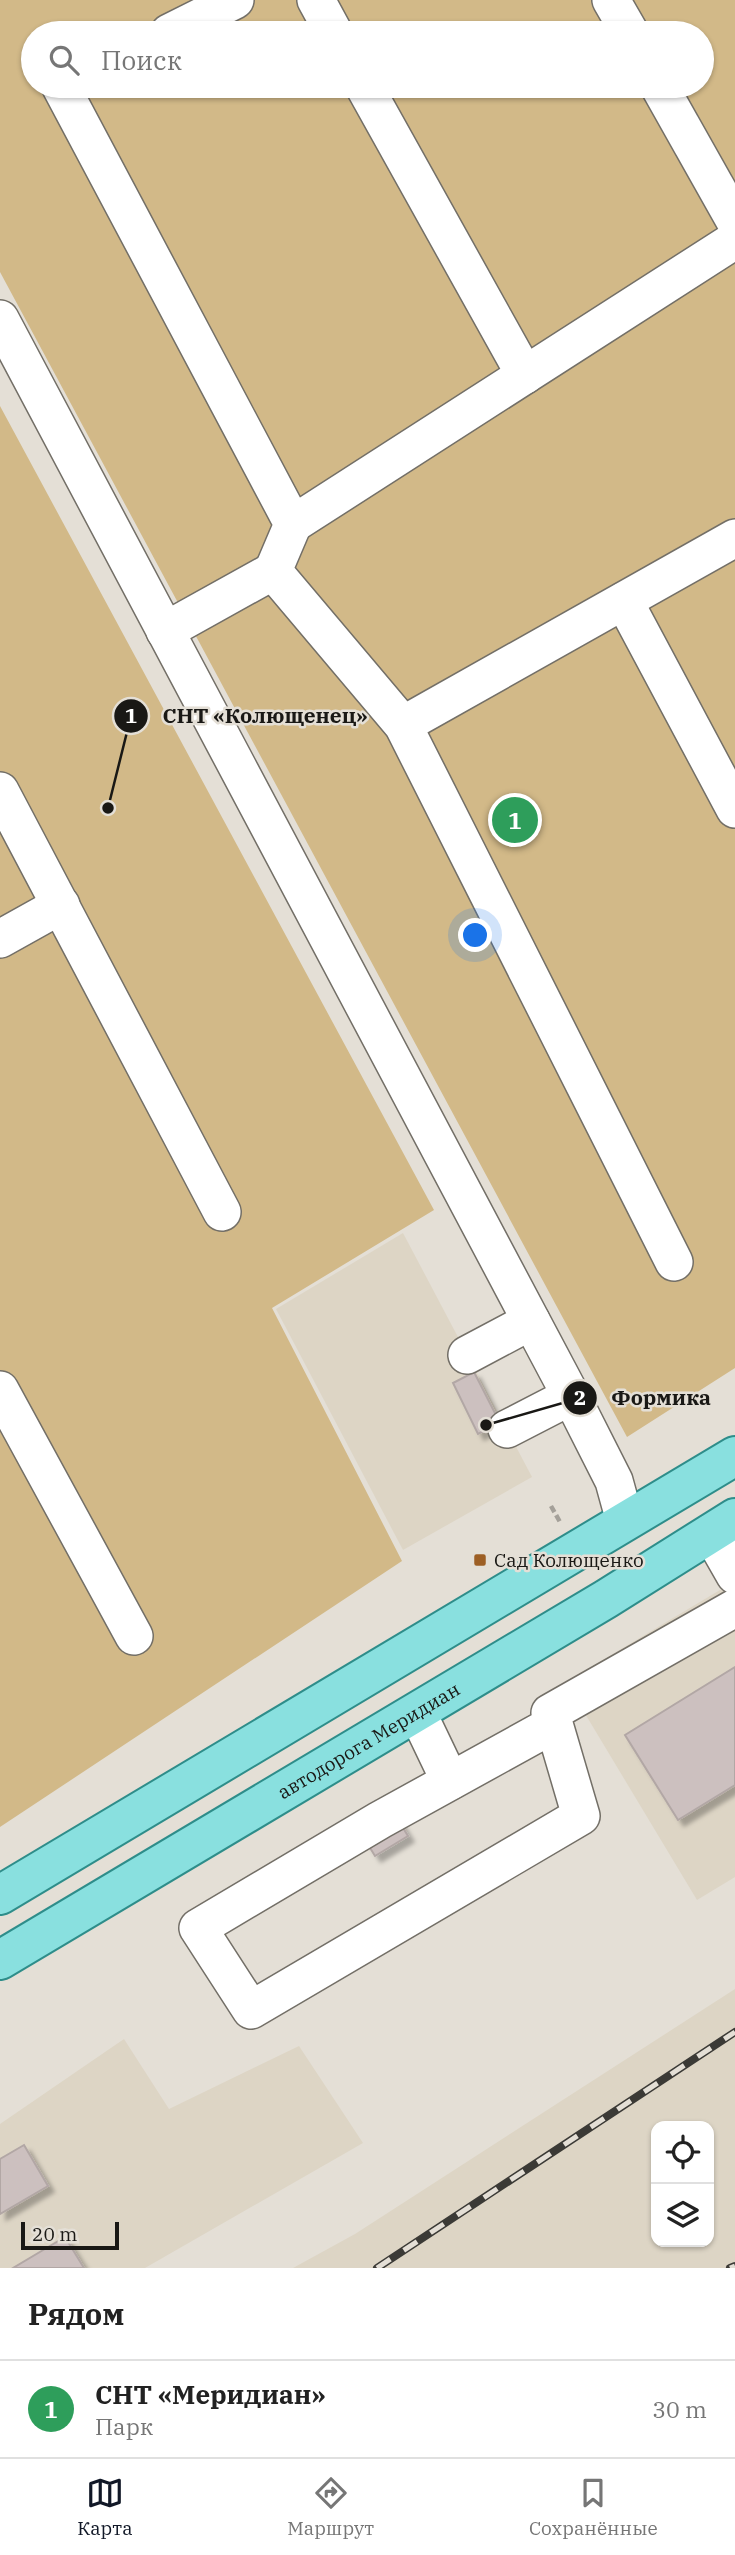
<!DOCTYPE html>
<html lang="ru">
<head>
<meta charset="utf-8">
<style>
	body { margin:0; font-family:"IBM Plex Serif",serif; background:#f6f6f6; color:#222 }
	.controls { position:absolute; right:21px; bottom:21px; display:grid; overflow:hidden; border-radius:14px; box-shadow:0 2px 5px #0004 }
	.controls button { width:63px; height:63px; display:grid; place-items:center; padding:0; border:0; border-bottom:2px solid #e0e0e0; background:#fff; color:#222; font:35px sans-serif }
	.scale { position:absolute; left:21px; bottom:18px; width:98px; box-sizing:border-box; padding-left:7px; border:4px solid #191815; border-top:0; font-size:19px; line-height:24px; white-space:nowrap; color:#191815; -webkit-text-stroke:5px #e4dfd6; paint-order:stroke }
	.you { position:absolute; left:476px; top:936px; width:24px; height:24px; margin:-18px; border:5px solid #fff; border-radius:50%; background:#1a73e8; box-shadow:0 0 0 10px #1a73e833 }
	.badge { display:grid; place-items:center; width:46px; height:46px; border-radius:50%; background:#111827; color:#fff; font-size:23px; font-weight:700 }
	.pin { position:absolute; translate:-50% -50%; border:4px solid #fff; box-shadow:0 2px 7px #0006 }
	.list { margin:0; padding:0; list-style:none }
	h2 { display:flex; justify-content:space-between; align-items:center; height:91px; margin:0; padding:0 28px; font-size:30px }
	h2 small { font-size:23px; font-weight:400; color:#767676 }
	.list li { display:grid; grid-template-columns:46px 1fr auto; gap:21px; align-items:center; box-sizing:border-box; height:98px; padding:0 28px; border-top:2px solid #e0e0e0 }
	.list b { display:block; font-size:26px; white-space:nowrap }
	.list p { margin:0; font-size:23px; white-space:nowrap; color:#767676 }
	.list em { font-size:23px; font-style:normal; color:#767676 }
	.icon { flex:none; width:38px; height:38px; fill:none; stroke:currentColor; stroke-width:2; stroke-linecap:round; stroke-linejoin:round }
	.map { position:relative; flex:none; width:735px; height:2268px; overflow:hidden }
	.search { position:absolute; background:#fff; box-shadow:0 2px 5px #0004; left:21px; right:21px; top:21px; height:77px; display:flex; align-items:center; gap:18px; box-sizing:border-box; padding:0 24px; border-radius:38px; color:#767676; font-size:26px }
	.sheet { height:189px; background:#fff }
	nav { display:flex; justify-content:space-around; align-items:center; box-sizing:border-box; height:98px; border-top:2px solid #e0e0e0; background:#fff; font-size:19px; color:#767676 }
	nav a { display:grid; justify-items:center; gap:4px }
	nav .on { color:#111827 }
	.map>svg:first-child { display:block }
	.built { fill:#ddd5c5; fill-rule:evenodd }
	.green { fill:#d2b988; fill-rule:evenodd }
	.building { fill:#ccc0bf; stroke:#b2a7a5; stroke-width:2; filter:url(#shadow) }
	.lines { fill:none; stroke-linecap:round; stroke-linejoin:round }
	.minor-casing { stroke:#736f67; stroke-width:40 }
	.major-casing { stroke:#2e8d8a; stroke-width:42 }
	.path { stroke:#a4a099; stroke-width:4.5; stroke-dasharray:7 3.5; stroke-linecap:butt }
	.minor { stroke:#fff; stroke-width:37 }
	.major { stroke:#89e0df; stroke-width:38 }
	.rail-casing { stroke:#3b3a36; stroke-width:8 }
	.rail { stroke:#e4dfd6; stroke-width:5; stroke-dasharray:16; stroke-linecap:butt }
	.poi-dot { fill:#9d5f24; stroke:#e4dfd6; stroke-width:2.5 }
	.labels { text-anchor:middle; stroke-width:5; stroke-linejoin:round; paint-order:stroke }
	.poi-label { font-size:19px; fill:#191815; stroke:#e4dfd6; text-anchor:start }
	.street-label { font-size:19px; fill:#191815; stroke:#e4dfd6 }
	.leader { fill:none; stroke:#191815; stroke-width:2.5 }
	.callout-dot { fill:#191815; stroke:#e4dfd6; stroke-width:2.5 }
	.mark-label { font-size:21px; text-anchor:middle; font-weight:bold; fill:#fff }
	.callout-label { font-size:21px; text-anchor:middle; font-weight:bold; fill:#191815; stroke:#e4dfd6; stroke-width:5; stroke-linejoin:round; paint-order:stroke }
</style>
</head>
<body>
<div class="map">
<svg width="735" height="2268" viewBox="0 0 735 2268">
	<defs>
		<filter id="shadow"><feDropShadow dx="6" dy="6" stdDeviation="2" flood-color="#0004"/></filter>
	</defs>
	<rect width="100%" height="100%" fill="#e4dfd6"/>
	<g class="built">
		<polygon points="403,1233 532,1477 403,1550 276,1309"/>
		<polygon points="735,1581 735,1877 697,1900 566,1682"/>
		<path d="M735,1989V2268H293L355,2234ZM709,2126V2242H656V2126Z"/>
		<polygon points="124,2039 169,2109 299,2046 363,2143 145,2268 0,2268 0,2124"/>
	</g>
	<g class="green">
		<path d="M0,0H735V1368L627,1437L0,272ZM33,33H702V86H33Z"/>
		<polygon points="0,406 434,1210 272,1308 402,1561 0,1827"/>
	</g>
	<g class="building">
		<polygon points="474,1372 500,1423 478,1434 453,1383"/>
		<polygon points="735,1667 735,1785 678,1820 625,1735"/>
		<polygon points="389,1805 408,1836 375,1856 356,1825"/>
		<polygon points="24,2145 48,2186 0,2214 0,2159"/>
		<polygon points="65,2237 84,2268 13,2268"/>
	</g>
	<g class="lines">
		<defs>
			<g id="minor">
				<polyline points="316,0 334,33"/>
				<polyline points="611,0 630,33"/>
				<polyline points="169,33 235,0"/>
				<polyline points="64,86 61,87 293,524 273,571 403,725 674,1262"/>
				<polyline points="364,86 525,375"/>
				<polyline points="659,86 735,221"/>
				<polyline points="0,319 571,1396 614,1481 625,1521"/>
				<polyline points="293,524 735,240"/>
				<polyline points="624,601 735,809"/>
				<polyline points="165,631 273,571"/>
				<polyline points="403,725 735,538"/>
				<polyline points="0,791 222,1212"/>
				<polyline points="0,939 61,905"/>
				<polyline points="467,1355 531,1321"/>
				<polyline points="0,1390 134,1636"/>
				<polyline points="507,1429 571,1396"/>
				<polyline points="711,1533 735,1575"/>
				<polyline points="417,1712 450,1781"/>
				<polyline points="554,1724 380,1820 198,1928 251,2010 581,1816 554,1724 550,1713 735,1608"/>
			</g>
			<g id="major">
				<polyline points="0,1895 735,1456"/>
				<path id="s1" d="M0,1960L606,1599L735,1518"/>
			</g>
		</defs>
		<use href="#minor" class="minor-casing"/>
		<use href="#major" class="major-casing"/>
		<polyline class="path" points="551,1506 560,1522"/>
		<use href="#minor" class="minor"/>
		<use href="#major" class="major"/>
		<defs>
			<g id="rail">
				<polyline points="377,2268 735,2032"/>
				<polyline points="730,2268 735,2266"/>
			</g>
		</defs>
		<use href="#rail" class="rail-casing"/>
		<use href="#rail" class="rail"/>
	</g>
	<rect class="poi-dot" x="473" y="1553" width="14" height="14" rx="3.5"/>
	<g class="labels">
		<g class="poi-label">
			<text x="494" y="1567">Сад Колющенко</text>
		</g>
		<g class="street-label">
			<text dy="7" stroke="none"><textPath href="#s1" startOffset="429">автодорога Меридиан</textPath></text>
		</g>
	</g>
	<path class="leader" d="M108 808L131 716M486 1425L580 1398"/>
	<g class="callout-dot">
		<circle cx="108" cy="808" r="7"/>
		<circle cx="486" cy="1425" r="7"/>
		<circle cx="131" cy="716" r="18"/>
		<circle cx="580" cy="1398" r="18"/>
	</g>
	<g class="mark-label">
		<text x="131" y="723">1</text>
		<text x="580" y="1405">2</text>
	</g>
	<g class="callout-label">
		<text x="265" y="723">СНТ «Колющенец»</text>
		<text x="661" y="1405">Формика</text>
	</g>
</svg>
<div class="controls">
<button><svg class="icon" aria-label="locate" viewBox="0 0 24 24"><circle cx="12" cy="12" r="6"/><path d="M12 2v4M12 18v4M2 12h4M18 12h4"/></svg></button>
<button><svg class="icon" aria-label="layers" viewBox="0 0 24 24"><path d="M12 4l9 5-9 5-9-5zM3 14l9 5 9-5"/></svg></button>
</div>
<div class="scale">20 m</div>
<div class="you"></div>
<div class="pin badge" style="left:515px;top:820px;background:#2e9e5b">1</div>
<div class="search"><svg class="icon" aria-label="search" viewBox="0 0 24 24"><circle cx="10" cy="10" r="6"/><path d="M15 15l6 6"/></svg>Поиск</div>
</div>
<section class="sheet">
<h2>Рядом<small></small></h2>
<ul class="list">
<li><span class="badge" style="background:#2e9e5b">1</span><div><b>СНТ «Меридиан»</b><p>Парк</p></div><em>30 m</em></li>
</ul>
</section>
<nav>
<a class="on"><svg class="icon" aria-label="map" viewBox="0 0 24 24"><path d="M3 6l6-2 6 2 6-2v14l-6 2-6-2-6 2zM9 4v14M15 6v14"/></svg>Карта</a>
<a><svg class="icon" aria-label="directions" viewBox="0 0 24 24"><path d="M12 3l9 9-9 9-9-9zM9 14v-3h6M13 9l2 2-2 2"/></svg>Маршрут</a>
<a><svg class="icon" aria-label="saved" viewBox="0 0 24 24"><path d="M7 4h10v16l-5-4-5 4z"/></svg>Сохранённые</a>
</nav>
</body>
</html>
